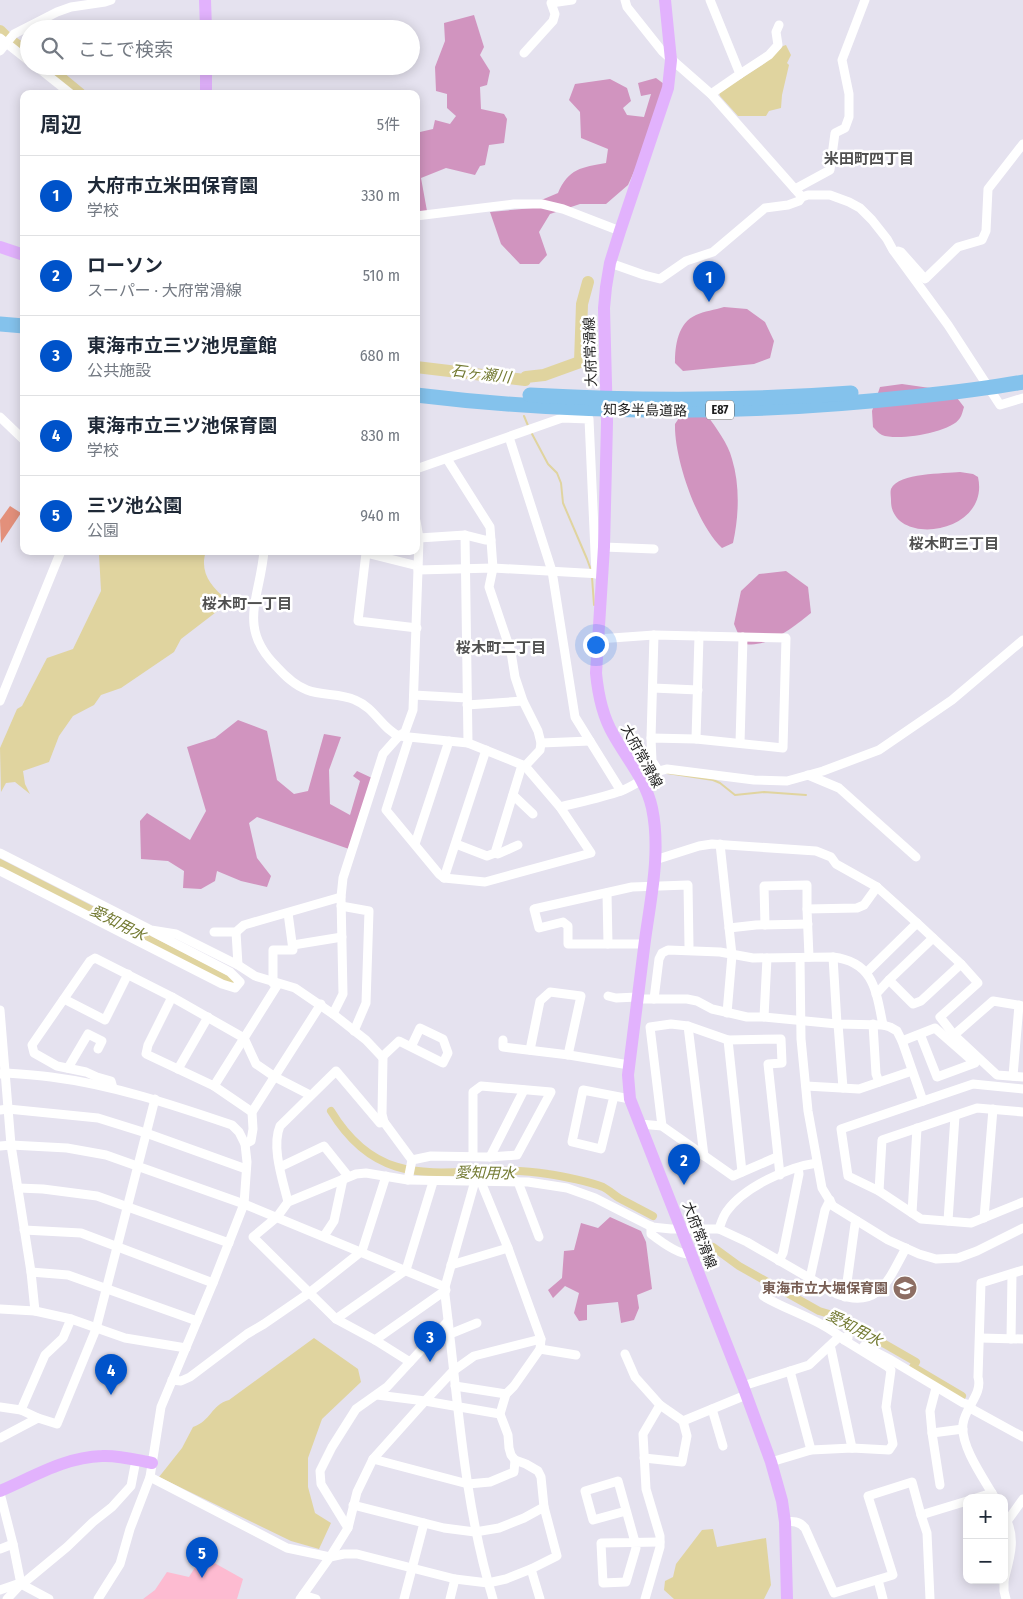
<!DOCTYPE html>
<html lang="ja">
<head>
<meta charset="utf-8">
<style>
	body { margin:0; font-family:"Fira Sans Condensed","Noto Sans JP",sans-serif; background:#f2f2f3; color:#1f2937 }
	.controls { position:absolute; right:15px; bottom:15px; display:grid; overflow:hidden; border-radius:10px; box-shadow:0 2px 12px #0003 }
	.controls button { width:45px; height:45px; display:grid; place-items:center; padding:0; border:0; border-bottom:1px solid #e0e1e3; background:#fff; color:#1f2937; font:25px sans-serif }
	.you { position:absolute; left:595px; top:644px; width:18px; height:18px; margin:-12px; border:4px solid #fff; border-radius:50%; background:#1a73e8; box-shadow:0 0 0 8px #1a73e833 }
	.badge { display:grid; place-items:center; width:32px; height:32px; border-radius:50%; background:#0053ca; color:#fff; font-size:16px; font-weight:700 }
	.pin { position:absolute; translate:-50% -41px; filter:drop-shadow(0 1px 2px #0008) }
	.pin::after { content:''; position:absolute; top:26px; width:18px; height:15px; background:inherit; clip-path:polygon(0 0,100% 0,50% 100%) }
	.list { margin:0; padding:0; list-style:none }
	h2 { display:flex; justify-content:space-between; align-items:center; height:65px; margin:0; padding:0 20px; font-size:21px }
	h2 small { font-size:16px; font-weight:400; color:#747a83 }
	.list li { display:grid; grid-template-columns:32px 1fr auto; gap:15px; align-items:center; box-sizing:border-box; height:80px; padding:0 20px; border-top:1px solid #e0e1e3 }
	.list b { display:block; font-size:19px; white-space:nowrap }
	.list p { margin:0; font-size:16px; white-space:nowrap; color:#747a83 }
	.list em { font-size:16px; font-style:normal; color:#747a83 }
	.icon { flex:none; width:28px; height:28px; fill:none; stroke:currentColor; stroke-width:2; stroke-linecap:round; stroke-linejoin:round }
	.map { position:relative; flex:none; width:1023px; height:1599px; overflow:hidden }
	.search { position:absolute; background:#fff; box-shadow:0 2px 12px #0003; left:20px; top:20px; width:400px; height:55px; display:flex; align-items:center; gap:12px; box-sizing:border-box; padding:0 18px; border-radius:28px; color:#747a83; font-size:19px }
	.panel { position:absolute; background:#fff; box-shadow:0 2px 12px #0003; left:20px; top:90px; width:400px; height:465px; border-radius:10px }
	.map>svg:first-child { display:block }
	.forest { fill:#d194bf }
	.park { fill:#fdbbd1 }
	.pitch { fill:#e3907b }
	.water { fill:#e0d49f }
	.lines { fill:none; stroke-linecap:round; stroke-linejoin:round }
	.stream { stroke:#e0d49f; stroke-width:2 }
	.canal { stroke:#e0d49f; stroke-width:8 }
	.river { stroke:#e0d49f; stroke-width:12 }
	.street { stroke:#fff; stroke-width:9 }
	.secondary { stroke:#e2b2fd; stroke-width:12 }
	.highway { stroke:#84c2ec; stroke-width:15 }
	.labels { text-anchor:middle; stroke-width:5; stroke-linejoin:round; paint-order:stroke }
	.shield { fill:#fff; stroke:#616161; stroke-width:1 }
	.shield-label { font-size:12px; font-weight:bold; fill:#1d1d1d }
	.street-label { font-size:14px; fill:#1d1d1d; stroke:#fff }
	.education-label { font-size:14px; font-weight:bold; fill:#785e54; stroke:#fff; text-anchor:end }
	.neighbourhood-label { font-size:15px; font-weight:bold; fill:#505050; stroke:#fff }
	.water-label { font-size:15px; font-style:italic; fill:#737a32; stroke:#fff }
</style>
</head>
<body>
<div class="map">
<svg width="1023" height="1599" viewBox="0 0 1023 1599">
	<rect width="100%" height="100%" fill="#e5e2ef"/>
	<g class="forest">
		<polygon points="474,15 484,47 480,55 490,71 487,85 480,87 481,109 504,114 507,119 504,143 489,145 485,165 480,166 475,175 446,168 421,178 427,211 416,211 416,131 420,132 433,129 435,120 450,124 456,116 447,108 447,94 436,91 435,67 445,41 444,23"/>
		<path d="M656,78L664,84L641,156L628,185L606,204H580L550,214L539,232L547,255L539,264H520L501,244L490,212L533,208L539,201L558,193C568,169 582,167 606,163L608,149L581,138L580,112L569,100L575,84L610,79L627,88L631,101L623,108L627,115L644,117L651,94L641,96L638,83Z"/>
		<path d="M724,307L747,309L765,322L774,341L770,358L754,364L683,371L675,363C675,345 678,323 696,315C704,311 715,310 724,307Z"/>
		<path d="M902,384L937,389L954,394L964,407C963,410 962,415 960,418C951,433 897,441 882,435C878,433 875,429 873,427L872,411L880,387Z"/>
		<path d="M683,412L707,415C716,428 728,443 732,459C740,485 739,516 733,543L722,548C697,525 674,458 675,424Z"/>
		<path d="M960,472L973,474L978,477C991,535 890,548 891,500C891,497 890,492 891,489C899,472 944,474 960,472Z"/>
		<path d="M786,571L808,587L811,613C795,626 764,651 742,643L734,624L741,591L759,574Z"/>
		<polygon points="238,720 267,731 277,780 294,794 308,791 324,734 341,737 329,770 330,804 350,815 360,781 353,776 357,771 372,778 349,849 257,817 249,823 257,858 271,876 267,887 241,881 217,871 215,881 201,889 183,888 184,871 168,861 141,859 140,821 147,813 190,840 206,811 187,747 215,738"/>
		<polygon points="610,1217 641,1231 646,1242 652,1289 637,1295 639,1308 634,1320 621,1323 618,1302 587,1305 587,1320 579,1321 574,1313 579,1293 565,1286 553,1298 548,1290 562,1278 564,1251 574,1250 581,1223 598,1228"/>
	</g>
	<polygon class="park" points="202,1556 243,1579 237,1599 143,1599 155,1590 167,1572 189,1577"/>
	<polygon class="pitch" points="10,506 21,513 1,543 0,520"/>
	<g class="water">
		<polygon points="786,45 791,55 787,63 789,65 782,95 781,108 769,111 766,116 738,116 720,96 719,93 765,63 783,46"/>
		<path d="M96,551H206C199,572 211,586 226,599L224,606L181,639L174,652L121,688L101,695L94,705L73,716L59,736L49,762L23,771L25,784L30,794L15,782L6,783L1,792L0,748L17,709L22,706L47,658L73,649L101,591L99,554Z"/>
		<path d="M314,1338L358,1369L361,1382L322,1419L308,1458V1487L315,1513L331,1523L319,1549L291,1541L159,1477L182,1448L193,1427C211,1421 211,1405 229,1400Z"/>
		<polygon points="713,1529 717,1547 766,1538 771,1585 764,1599 674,1599 664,1590 665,1581 673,1577 676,1564 702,1530"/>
	</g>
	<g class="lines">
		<g class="stream">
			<polyline points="524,416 529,428"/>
			<polyline points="531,432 548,464 557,473 561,483 563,503 587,559 591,570"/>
			<polyline points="592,577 594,605"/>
			<polyline points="640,767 653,770"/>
			<polyline points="667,773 713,780 720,783 735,795 764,792 806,795"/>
		</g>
		<g class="canal">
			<polyline points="0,863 236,984"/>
			<path d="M331,1111C388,1205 462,1159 548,1174C562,1176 591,1182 603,1187C609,1190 614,1195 619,1198C630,1204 642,1210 653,1216"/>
			<polyline points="713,1247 739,1266 819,1311 836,1316 916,1362 913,1367 962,1396"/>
		</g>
		<g class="river">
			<polyline points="0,31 8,39 29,54"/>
			<polyline points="46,66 80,94"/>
			<polyline points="416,367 525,380 526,377 544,375 580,362 582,304 588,282"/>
		</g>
		<g class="street">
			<polyline points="625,0 627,7 662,51 711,94 802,197"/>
			<polyline points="710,0 740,74 711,94"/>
			<polyline points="0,38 29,61"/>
			<polyline points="0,51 14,34 57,12 71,7 105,2 111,0"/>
			<polyline points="524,53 553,21 555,14 551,3 572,0"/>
			<polyline points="36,66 71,94"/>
			<polyline points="740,74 769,55 778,45 776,32 779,25"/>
			<polyline points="795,189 830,170 835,133 845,128 849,117 849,94 842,60 865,0"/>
			<polyline points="416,216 514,204 542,204 563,209 620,231"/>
			<polyline points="898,251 901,252 925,279 958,247 982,240 986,231 988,189 1023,144"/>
			<polyline points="610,263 644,275 660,279 686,261 713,252 765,208 788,205 799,201 802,197 808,195 830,195 849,202 860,208 872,220 887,239 893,250 948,325 1000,405 1023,398"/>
			<polyline points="0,417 24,440"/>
			<polyline points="509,437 552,571 575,717 621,791"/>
			<polyline points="447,459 490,527 493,568 489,587 511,652 515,677 523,701 538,731 541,743 540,750 525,766"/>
			<polyline points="416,469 562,418 589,419 596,574"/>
			<polyline points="465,535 485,540 491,540"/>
			<polyline points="419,538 465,535 468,743"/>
			<polyline points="604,547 654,549"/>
			<path d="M264,551C260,598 237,627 276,666C285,676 294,685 307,690C322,696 340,693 355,700C375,708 382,729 399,736L468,743L525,766L560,807L591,853L485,882L444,878L439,874L386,810L409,738"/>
			<polyline points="418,570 493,568 601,574"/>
			<polyline points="417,628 358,621 366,553 418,566"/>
			<polyline points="598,639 654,635 786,638 783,748 696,739 651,738 652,761 658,770"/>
			<polyline points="653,688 698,690"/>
			<polyline points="414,695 467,698"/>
			<polyline points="0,701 61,551"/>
			<polyline points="467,705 523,701"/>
			<polyline points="651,738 654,635"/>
			<polyline points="696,739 699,636"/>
			<polyline points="541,743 590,741"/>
			<polyline points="740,743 743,637"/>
			<polyline points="808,775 839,788 916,857"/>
			<polyline points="513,795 533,814"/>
			<path d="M560,807C580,802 601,798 621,791C637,785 650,772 667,769L754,780L787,781L823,771L879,750L952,700L1023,640"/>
			<polyline points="415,844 449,741"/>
			<polyline points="456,844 487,856 495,853 522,765"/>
			<polyline points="720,844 732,955 727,1013"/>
			<polyline points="0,853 151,930 176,934 238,965 255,976 295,988 333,1014 343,994 341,897 343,878 383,754 399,736 405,732 413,710 418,570 419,538 416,521"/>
			<polyline points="495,853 498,854 518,845"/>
			<polyline points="655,860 699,846 712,844 816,851 831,857 836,864 877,887 917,923 867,972"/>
			<polyline points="0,871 222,984 235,988 240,982 230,972 153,932"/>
			<polyline points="444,878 486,750"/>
			<polyline points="607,893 608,944"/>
			<polyline points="341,906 369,911 366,1003 354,1031"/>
			<polyline points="917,923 961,964 978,983 940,1017 954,1035 997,1075 1023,1077"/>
			<polyline points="765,925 764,886 807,885 807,909"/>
			<polyline points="729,928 756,925 808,924"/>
			<polyline points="214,932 236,932 244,925 341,897"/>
			<polyline points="236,932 238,965"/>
			<polyline points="644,944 568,944 568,926 563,922 539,928 534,909 632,887 688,885 689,946"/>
			<polyline points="293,945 342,937"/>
			<polyline points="809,957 807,909 857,908 864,905 877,887"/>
			<polyline points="833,957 837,1024"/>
			<polyline points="800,958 801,1039 808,1111 822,1188 833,1206 888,1240 919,1254 936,1259 958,1258 977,1251 1023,1228"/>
			<polyline points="889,980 913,1004 921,1001 961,964"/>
			<polyline points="273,983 273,950 293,950 288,913"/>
			<polyline points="876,994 889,980 933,938"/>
			<polyline points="608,996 616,998 637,997"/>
			<polyline points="172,997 148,1045 146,1054 214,1086"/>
			<polyline points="64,999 105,1020 128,974"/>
			<polyline points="637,999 687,999 697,1001 712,1009 747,1017 764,1017 837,1024 883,1025 890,1027 897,1031 902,1041 923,1101"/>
			<path d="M654,999L659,959L662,953L668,950L720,952L753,958L833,957C874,962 876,991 883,1025"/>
			<polyline points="0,1010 11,1145 31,1272 35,1311"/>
			<polyline points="333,1014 366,1040 383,1058 382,1114 384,1122"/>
			<polyline points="764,1017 767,958"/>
			<polyline points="838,1024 843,1088"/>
			<polyline points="873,1024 876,1074 879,1082"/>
			<polyline points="688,1026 704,1156"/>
			<polyline points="954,1035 993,1001 1023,1006"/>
			<polyline points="503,1040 503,1047 569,1055 629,1065"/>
			<polyline points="728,1040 742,1172"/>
			<polyline points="902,1041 935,1028 975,1063 937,1077 920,1034"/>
			<polyline points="530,1050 540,1001 550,992 581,996 568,1055"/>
			<polyline points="382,1057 399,1041 443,1063 448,1053 443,1039 420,1028 411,1047"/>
			<polyline points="68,1068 88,1034 102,1041 98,1049"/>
			<polyline points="178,1069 208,1017"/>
			<path d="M0,1074L6,1073C21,1074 36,1075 51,1077C114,1085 173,1105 232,1125L239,1132L245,1144L247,1162L244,1204L213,1283L161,1407L150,1477L130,1529L120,1564L98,1599"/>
			<polyline points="1013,1076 1019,1005"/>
			<polyline points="806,1086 859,1089 912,1071"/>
			<polyline points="113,1088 111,1081 97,1077 86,1072 57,1066 34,1053 32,1045 90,961 95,958 172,997 244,1038 256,1064 275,1077 310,1095"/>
			<polyline points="1023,1089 973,1084 841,1129 848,1176 879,1191 921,1219 971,1223 1023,1202"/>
			<polyline points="614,1096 601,1149 572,1142 583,1090 630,1099"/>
			<polyline points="0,1110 8,1109 98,1118 146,1133 246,1169"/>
			<polyline points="252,1112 214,1086 278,984"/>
			<polyline points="640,1124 662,1126 733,1176 777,1157"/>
			<polyline points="662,1126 650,1027 671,1024 688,1026 728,1040 781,1039 782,1063 768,1064 780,1175"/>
			<polyline points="245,1144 251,1141 253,1129 252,1112 321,1004"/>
			<polyline points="0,1146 11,1145 67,1148 106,1155 244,1204 445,1287"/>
			<polyline points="490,1157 524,1090"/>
			<polyline points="412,1160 431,1156 490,1157 517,1155 551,1092 481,1086 473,1092 473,1156"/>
			<polyline points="280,1167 324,1146 348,1176"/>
			<path d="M475,1181L445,1287V1295C458,1397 463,1501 493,1599"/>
			<polyline points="518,1182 539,1237"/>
			<polyline points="18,1188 43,1189 97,1196 229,1243"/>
			<polyline points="879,1191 882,1140 977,1108 1023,1112"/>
			<path d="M288,1202C283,1181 271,1147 280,1126L336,1071L380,1123L384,1122L412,1160L408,1180"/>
			<polyline points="912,1213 917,1128"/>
			<polyline points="984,1218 993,1109"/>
			<polyline points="948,1221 955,1116"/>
			<path d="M651,1226V1234C660,1241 680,1256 691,1254"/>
			<path d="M719,1229C721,1223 723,1216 727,1211C744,1187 788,1167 817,1163"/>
			<polyline points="24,1230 81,1233 213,1283"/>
			<polyline points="324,1236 334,1221 343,1179"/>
			<polyline points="779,1261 783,1253 799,1174 798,1168"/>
			<polyline points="451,1265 508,1248"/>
			<polyline points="31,1272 68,1275 197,1321"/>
			<polyline points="810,1278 825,1210 830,1200"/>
			<path d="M446,1290L375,1340L336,1319L253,1237L277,1217L288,1202L356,1174L366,1173L408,1180L528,1182L567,1188L595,1198L652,1227L671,1229H719L747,1242L837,1294C880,1310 889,1278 906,1248"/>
			<path d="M763,1296C788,1311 822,1320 844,1340L846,1337L848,1338"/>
			<polyline points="845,1297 855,1224 857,1221"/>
			<polyline points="0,1309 35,1311 71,1319 125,1338 186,1348"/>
			<polyline points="336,1319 406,1270 433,1182"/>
			<polyline points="450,1334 477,1323"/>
			<polyline points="980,1338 1023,1339"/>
			<polyline points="1011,1339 1012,1274"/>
			<polyline points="375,1340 410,1362 448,1321"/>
			<polyline points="864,1346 891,1360 963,1403 971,1405"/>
			<polyline points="829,1347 831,1349 852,1448"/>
			<polyline points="540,1349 576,1355"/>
			<polyline points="625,1354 635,1377 660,1405 643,1434 646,1489 660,1536 660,1547 645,1599"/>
			<polyline points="790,1371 811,1450"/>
			<polyline points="172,1380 181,1381 190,1377 247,1334 264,1324 309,1293 362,1251 386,1176"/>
			<polyline points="455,1386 506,1394"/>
			<polyline points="743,1386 809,1365 840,1336"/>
			<polyline points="377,1395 425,1401 500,1414"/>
			<polyline points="0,1407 21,1410 45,1355 63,1338 71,1319"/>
			<polyline points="970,1408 1023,1437"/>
			<polyline points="712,1409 723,1446"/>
			<polyline points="38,1418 57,1424 96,1329 155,1099"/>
			<polyline points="683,1421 746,1395"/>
			<polyline points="932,1433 930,1411 936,1388"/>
			<polyline points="0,1438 38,1418 21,1410"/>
			<polyline points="644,1458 682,1462 687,1436 683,1421 660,1405"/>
			<polyline points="373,1459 468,1484 490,1482 514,1472 515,1460"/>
			<polyline points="771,1462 811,1450 852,1448 889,1450 893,1444 886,1407 891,1370 888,1367 844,1340"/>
			<polyline points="150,1477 287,1548 330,1557 344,1554 357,1554 455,1579 488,1583 506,1579 531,1569 557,1556 544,1507 541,1477 538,1471 526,1464 515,1460 511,1455 509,1448 508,1435 500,1414 506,1394 514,1386 540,1349 541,1339 508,1248 481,1182"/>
			<polyline points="940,1485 932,1433 963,1429"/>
			<polyline points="0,1493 13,1544 21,1584"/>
			<polyline points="976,1498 992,1493"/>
			<path d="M995,1498C984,1479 960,1446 963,1424C965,1407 983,1394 978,1377L981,1283L1023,1270"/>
			<polyline points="353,1505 444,1528 475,1532 499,1528 524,1518 544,1507"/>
			<polyline points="626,1511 593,1520 585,1491 618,1481 635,1542 636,1548 626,1582 603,1583 601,1543 660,1542"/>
			<polyline points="921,1515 927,1533 930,1599"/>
			<path d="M1004,1515C1017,1537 1010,1557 1004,1580"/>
			<polyline points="1008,1520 1023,1499"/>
			<path d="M785,1522C793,1521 799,1521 805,1528L834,1593L893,1575L868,1496L912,1482L921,1515L967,1501"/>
			<polyline points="348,1528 321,1484 320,1471 332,1447 356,1409 387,1387 410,1362"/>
			<polyline points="0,1549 13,1544"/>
			<polyline points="531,1569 540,1599"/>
			<polyline points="878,1580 883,1599"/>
			<polyline points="1004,1580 1004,1591 1006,1599"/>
			<polyline points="21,1584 49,1599"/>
			<polyline points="0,1590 26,1581 67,1547 93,1522 112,1507 131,1486 136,1460"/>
			<polyline points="303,1595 316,1599"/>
			<polyline points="7,1599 21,1584"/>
			<polyline points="300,1599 330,1557 348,1528 357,1492 373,1459 425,1401 453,1371 474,1356 541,1339"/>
			<polyline points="404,1599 424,1523"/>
			<polyline points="450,1599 455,1579"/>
		</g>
		<g class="secondary">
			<polyline points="205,0 206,29"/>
			<path d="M665,0L671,60L668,88L620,231L610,263L606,287L604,308L607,422L604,547L596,673C598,694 602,715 613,734C626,758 646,780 652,808C661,851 651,897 645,940C639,985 634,1030 628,1075L630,1099L743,1386L771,1462L782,1501L785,1522L787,1599"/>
			<polyline points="206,66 206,94"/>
			<polyline points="0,247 24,255"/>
			<path d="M0,1491C33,1477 65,1457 102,1456C119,1455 136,1460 152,1463"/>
		</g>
		<g class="highway">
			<polyline points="0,324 24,326"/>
			<path d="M416,395C581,415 746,415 911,397C948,393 986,389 1023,382"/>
			<path d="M530,395C637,401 744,401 851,393"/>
		</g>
	</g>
	<defs>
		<symbol id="school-disc" viewBox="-11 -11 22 22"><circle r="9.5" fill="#8d6e63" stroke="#fff"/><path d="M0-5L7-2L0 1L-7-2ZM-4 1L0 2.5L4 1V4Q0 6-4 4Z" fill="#fff"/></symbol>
	</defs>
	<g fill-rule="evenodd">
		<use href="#school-disc" x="891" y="1274" width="28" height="28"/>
	</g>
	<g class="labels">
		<rect class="shield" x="706" y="400.5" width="28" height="19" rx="4"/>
		<g class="shield-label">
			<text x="720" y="414">E87</text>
		</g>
		<g class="street-label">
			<text transform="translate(590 352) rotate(-92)" y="5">大府常滑線</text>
			<text transform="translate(645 410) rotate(1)" y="5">知多半島道路</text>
			<text transform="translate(642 756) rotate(61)" y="5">大府常滑線</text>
			<text transform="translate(700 1235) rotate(69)" y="5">大府常滑線</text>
		</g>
		<g class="education-label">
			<text x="888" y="1293">東海市立大堀保育園</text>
		</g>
		<g class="neighbourhood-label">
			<text x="869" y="164">米田町四丁目</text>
			<text x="954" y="549">桜木町三丁目</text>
			<text x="247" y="609">桜木町一丁目</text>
			<text x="501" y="653">桜木町二丁目</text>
		</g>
		<g class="water-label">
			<text transform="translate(481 374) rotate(7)" y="5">石ヶ瀬川</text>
			<text transform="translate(118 923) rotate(27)" y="5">愛知用水</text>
			<text transform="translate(485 1173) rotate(1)" y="5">愛知用水</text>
			<text transform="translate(854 1328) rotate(28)" y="5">愛知用水</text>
		</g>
	</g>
</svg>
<div class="controls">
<button>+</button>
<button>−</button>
</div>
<div class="you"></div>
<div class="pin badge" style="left:709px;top:302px">1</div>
<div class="pin badge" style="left:684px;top:1185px">2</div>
<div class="pin badge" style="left:430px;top:1362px">3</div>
<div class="pin badge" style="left:111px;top:1395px">4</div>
<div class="pin badge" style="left:202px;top:1578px">5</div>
<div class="search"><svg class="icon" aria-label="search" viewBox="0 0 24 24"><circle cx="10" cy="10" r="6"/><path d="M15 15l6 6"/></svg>ここで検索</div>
<section class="panel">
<h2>周辺<small>5件</small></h2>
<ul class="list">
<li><span class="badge">1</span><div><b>大府市立米田保育園</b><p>学校</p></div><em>330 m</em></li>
<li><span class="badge">2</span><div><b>ローソン</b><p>スーパー · 大府常滑線</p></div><em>510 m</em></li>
<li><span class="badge">3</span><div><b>東海市立三ツ池児童館</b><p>公共施設</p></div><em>680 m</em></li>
<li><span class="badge">4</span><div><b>東海市立三ツ池保育園</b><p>学校</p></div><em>830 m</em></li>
<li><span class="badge">5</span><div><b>三ツ池公園</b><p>公園</p></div><em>940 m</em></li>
</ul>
</section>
</div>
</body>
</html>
